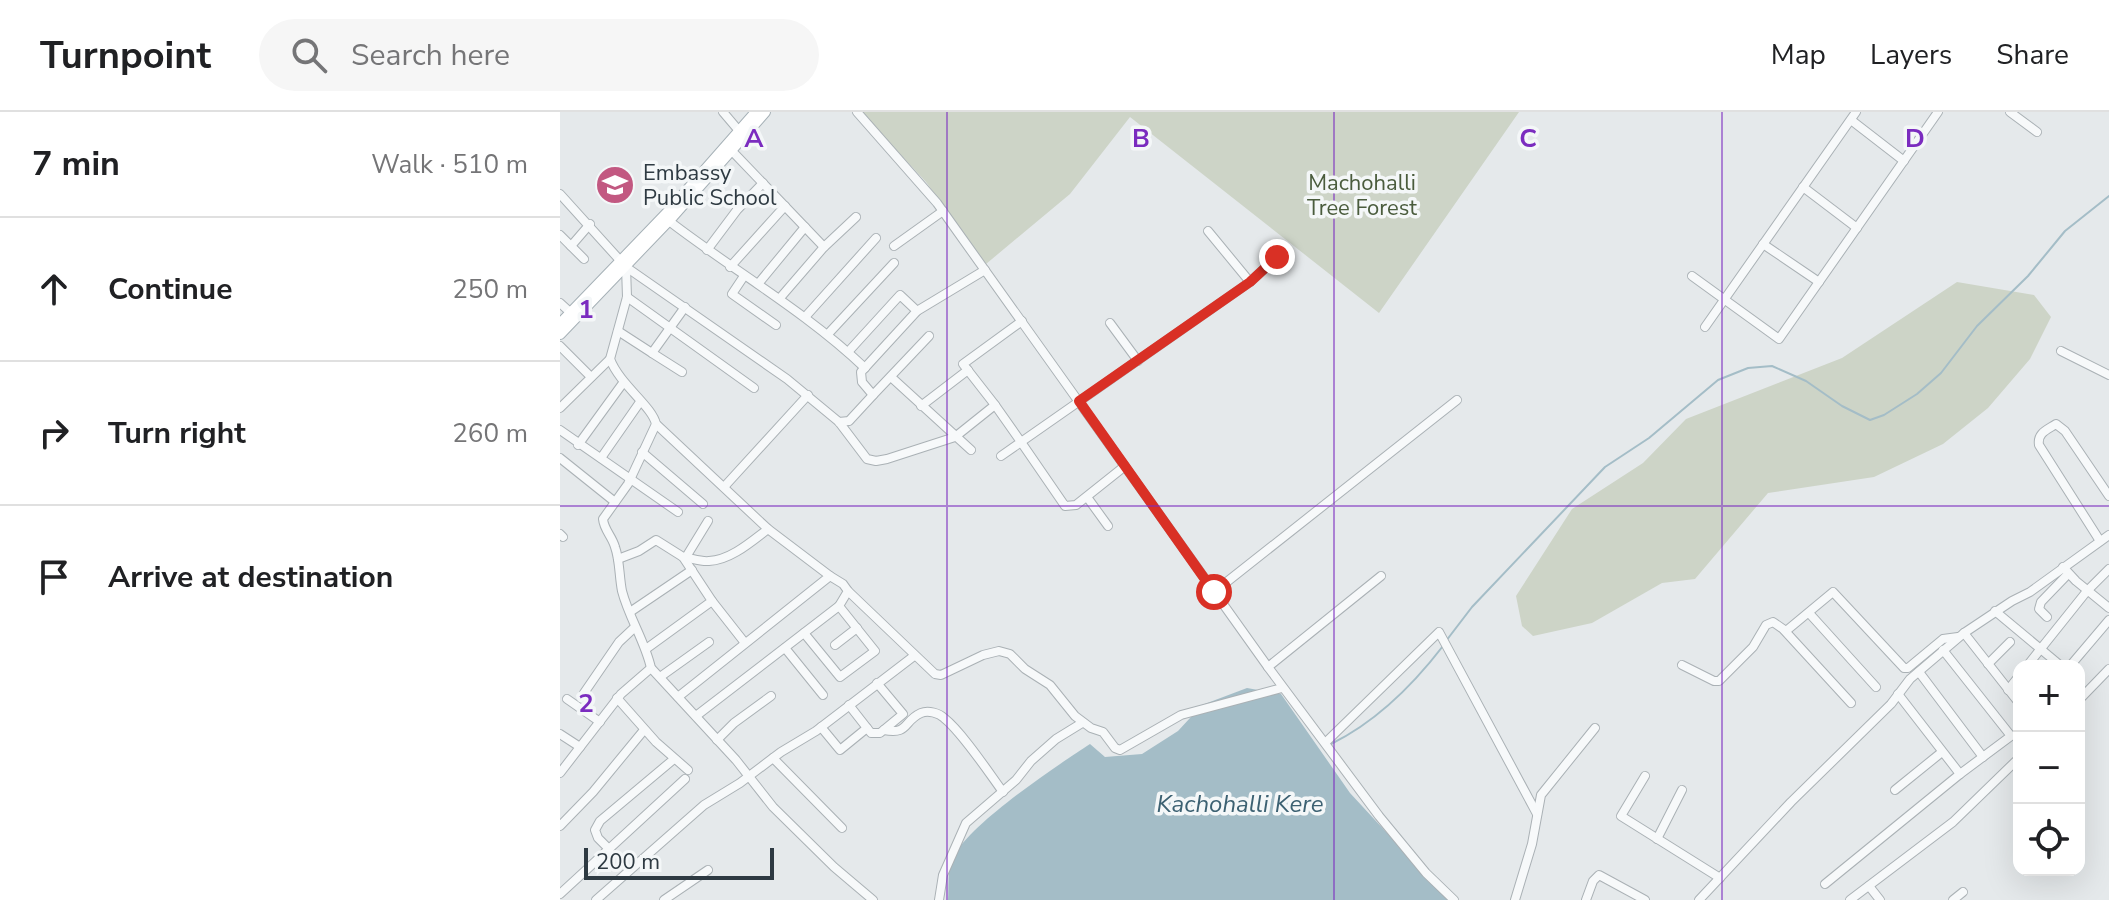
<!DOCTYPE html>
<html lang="en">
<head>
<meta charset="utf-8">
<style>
	body { margin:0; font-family:"Nunito Sans",sans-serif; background:#f6f6f6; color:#202124 }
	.controls { position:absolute; right:24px; bottom:24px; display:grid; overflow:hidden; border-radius:16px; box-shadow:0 8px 32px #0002 }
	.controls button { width:72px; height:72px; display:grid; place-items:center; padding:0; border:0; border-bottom:2px solid #e0e0e0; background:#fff; color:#202124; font:40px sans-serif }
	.scale { position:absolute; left:24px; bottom:20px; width:190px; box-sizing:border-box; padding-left:8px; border:4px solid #2e3a42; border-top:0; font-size:22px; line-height:28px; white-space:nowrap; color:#2e3a42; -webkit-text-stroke:6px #f4f7f8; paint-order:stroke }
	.stop { position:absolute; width:24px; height:24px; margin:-18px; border:6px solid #d93025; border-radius:50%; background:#fff }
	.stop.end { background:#d93025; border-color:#fff; box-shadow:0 2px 8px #0008 }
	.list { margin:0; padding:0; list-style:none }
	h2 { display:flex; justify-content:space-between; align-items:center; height:104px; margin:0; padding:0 32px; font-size:34px }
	h2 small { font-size:26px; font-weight:400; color:#757577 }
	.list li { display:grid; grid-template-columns:52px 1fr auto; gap:24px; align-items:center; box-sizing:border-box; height:144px; padding:0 32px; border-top:2px solid #e0e0e0 }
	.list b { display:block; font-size:30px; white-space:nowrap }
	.list em { font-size:26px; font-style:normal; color:#757577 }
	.icon { flex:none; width:44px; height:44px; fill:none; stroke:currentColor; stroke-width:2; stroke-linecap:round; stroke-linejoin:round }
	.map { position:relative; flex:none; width:1549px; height:788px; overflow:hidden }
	header { display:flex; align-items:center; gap:48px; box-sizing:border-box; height:112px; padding:0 40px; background:#fff; border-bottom:2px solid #e0e0e0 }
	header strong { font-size:38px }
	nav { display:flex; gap:44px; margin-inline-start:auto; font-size:28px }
	.search { width:560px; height:72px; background:#f6f6f6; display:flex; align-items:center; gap:20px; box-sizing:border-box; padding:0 28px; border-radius:44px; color:#757577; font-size:30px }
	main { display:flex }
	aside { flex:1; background:#fff }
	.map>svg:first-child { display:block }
	.green { fill:#cdd4c7 }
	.water { fill:#a4bdc7 }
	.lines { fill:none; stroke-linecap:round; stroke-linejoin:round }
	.stream { stroke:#a4bdc7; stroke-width:2 }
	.minor-casing { stroke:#aab1b5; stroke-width:10 }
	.major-casing { stroke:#a5b0b6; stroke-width:12 }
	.minor { stroke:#f7f9fa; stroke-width:8 }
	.major { stroke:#fff; stroke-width:10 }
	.route { stroke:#d93025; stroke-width:10 }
	.grid { fill:none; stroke:#7b2cbf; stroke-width:2; stroke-opacity:0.55 }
	.labels { text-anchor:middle; stroke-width:7; stroke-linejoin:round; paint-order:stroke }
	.poi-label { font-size:22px; fill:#2e3a42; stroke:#f4f7f8; text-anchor:start }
	.park-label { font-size:22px; fill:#4a5c3d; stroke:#f4f7f8 }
	.water-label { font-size:24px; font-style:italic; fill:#3c6172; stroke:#f4f7f8 }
	.grid-label { font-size:26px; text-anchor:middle; font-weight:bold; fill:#7b2cbf; stroke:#f4f7f8; stroke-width:7; stroke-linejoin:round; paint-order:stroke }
</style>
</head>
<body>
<header>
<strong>Turnpoint</strong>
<div class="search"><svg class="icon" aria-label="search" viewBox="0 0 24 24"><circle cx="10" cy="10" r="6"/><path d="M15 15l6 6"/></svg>Search here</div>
<nav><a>Map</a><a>Layers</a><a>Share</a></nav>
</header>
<main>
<aside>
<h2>7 min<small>Walk · 510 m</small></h2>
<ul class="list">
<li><svg class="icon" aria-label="ahead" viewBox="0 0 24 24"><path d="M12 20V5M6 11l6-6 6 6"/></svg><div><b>Continue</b></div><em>250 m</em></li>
<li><svg class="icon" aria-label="right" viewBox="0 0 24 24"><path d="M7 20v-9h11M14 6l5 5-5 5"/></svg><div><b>Turn right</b></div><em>260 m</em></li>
<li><svg class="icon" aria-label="arrive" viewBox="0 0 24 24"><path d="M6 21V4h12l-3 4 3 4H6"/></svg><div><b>Arrive at destination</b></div></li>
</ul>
</aside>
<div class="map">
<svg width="1549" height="788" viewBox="0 0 1549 788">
	<rect width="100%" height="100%" fill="#e5e9eb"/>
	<g class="green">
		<polygon points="301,0 959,0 819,201 570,5 510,82 426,152 366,70"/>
		<polygon points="1397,170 1474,183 1491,205 1470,247 1428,296 1383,332 1314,365 1208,381 1135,467 1102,471 1032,511 973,524 962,514 956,484 1012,397 1083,351 1126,307 1282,246"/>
	</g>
	<path class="water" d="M687,576L721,582L790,681L889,788H388C389,776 387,756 393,745C412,710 495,655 530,632L545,645L582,642L618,619L642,593Z"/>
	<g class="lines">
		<g class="stream">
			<polyline points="886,529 912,495 1045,355 1089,326 1158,268 1188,256 1212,254 1246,269 1282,294 1310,308 1324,303 1357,282 1381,261 1417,214 1468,164 1505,119 1549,84"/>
			<path d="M771,632C816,610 853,573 883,534"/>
		</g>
		<defs>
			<g id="minor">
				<polyline points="163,0 180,20"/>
				<polyline points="297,0 377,91 708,555"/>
				<polyline points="1450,0 1477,20"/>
				<polyline points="1291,8 1344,49"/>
				<polyline points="172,39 264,135"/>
				<polyline points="1243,75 1297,116"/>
				<polyline points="0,82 66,155 227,267 279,310 307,347 316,349 327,347 395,325 435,293 403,252 462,209"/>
				<path d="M109,109C174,159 245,199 305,256"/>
				<polyline points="0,123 24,147"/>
				<polyline points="1203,132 1259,170"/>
				<polyline points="11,134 30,112"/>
				<polyline points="334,134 383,99"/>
				<polyline points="147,138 177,98 203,71"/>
				<path d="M66,155L67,185L50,247C60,273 92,294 96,312L68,372L43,407C44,418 52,424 55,435C60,449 59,464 62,479C69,506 85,529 91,556L176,648L213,695L274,755L313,788"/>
				<polyline points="170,155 225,94"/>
				<polyline points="184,164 172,182 216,213"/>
				<polyline points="1132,164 1219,227 1378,0"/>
				<polyline points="690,170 717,145"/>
				<polyline points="198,172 245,115"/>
				<polyline points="67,185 194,276"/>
				<polyline points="220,186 264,135 296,105"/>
				<polyline points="0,191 11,201"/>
				<polyline points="246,204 316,126"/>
				<polyline points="550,211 578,249"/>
				<polyline points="1145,215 1296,0"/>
				<polyline points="58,219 92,241 125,195"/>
				<polyline points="268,222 334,151"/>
				<polyline points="369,224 313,283 302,270 301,260 357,199 425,158"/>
				<polyline points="0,234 31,265"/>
				<polyline points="1501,239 1549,263"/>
				<polyline points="288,240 340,183 357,199"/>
				<polyline points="92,241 122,260"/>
				<polyline points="331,265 411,338"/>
				<polyline points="435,293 461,330 441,344"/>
				<polyline points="361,294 408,258"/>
				<polyline points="0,296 50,247"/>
				<polyline points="279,310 289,309 313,283"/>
				<polyline points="96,312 208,417 270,464 118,585"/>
				<polyline points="0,318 118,400"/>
				<polyline points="18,333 63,271"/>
				<polyline points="82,340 143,392"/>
				<polyline points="0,346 55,390"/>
				<polyline points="41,346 80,290"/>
				<polyline points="565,354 516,393 505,394 461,330 690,170 648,119"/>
				<polyline points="164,375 248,283"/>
				<polyline points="527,385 548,414"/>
				<polyline points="0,422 3,425"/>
				<path d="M1540,429L1479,333C1477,321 1487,318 1496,312L1505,319L1549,384"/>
				<path d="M123,445C131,446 141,450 149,449C171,448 192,429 208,417"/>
				<polyline points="126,445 148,409"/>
				<polyline points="58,447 79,439 96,428 123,445 152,489 86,537"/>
				<polyline points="1503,455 1516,469 1549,496"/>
				<polyline points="821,464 708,555 819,704 866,761 894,788"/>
				<polyline points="288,479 375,562 381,563 423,543 439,539 450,542 465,557 490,573 515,604 531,616 543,620 555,636 560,638 621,603 722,576"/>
				<polyline points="654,480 897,288"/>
				<polyline points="152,489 185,531"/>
				<polyline points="1435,499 1501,554"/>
				<polyline points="70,500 132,458"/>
				<polyline points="1249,501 1316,575"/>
				<polyline points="1487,505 1479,497 1481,490 1508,462"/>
				<polyline points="1224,518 1291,591"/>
				<polyline points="244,521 280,565 315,539 279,494 288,479 283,472 270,464"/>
				<polyline points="1404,521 1459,591"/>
				<polyline points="275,533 297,516"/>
				<polyline points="225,536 263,583"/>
				<polyline points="1428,552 1450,530"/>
				<polyline points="1122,553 1154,569 1159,569 1193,535 1206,513 1213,510 1226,519 1273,480 1344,556 1348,556 1383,527 1398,525"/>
				<polyline points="1467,554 1527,479 1549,457"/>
				<polyline points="1510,554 1549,508"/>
				<polyline points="1359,560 1423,645"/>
				<polyline points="100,565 149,530"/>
				<polyline points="1448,578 1459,564"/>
				<polyline points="24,581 59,530 75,515"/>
				<polyline points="1338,582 1400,662"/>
				<polyline points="57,586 96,630 128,658"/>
				<polyline points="7,587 40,610"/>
				<polyline points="1519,588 1549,557"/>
				<polyline points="289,593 307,616"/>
				<polyline points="136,604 279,494"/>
				<polyline points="261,615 280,638 307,616 311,621 320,621 343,602 317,571"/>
				<path d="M324,618C349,623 343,609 361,601C368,598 379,601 384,606C402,620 429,661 443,680"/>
				<polyline points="0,622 20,635"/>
				<polyline points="157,628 174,611 211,584"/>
				<polyline points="766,630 879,520 977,702"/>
				<polyline points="213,646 282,716"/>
				<polyline points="0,661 61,582 91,556"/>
				<polyline points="1085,664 1061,704 1160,766"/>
				<polyline points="1335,678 1382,640"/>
				<polyline points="0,714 33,680 84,618"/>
				<polyline points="1097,727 1122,678"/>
				<polyline points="49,737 38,726 35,718 40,709 114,647"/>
				<polyline points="1265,772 1400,662 1451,624 1383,538"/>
				<polyline points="1309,774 1320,788"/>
				<polyline points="0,782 125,667"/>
				<polyline points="36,788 144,693 180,671 221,640 256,619 354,544"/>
				<polyline points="104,788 148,758"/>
				<polyline points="379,788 383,763 406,711 456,668 471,649 496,627 522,611"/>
				<polyline points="955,788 972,732 981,683 1035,616"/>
				<polyline points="1026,788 1033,769 1039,763 1085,788"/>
				<polyline points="1139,788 1231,690 1331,592 1350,567 1404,521 1452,489 1470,480 1549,423"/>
				<polyline points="1290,788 1393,710 1459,646"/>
				<polyline points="1393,788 1403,780"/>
			</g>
			<g id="major">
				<polyline points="0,212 108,100 196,0"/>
				<polyline points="0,222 113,104 205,0"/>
			</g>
		</defs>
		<use href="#minor" class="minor-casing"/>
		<use href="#major" class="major-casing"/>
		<use href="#minor" class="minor"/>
		<use href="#major" class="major"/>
	</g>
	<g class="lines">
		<polyline class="route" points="654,480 519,289 690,170 717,145"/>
	</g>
	<path class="grid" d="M387,0V788M774,0V788M1162,0V788M0,394H1549"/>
	<defs>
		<symbol id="school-disc" viewBox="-11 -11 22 22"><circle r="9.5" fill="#c25881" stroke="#f4f7f8"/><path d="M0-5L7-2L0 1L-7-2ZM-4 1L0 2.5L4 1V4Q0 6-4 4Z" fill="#fff"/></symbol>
	</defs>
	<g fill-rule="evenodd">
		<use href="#school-disc" x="33" y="51" width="44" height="44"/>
	</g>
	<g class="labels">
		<g class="poi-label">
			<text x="83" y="68">Embassy<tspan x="83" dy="25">Public School</tspan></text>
		</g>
		<g class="park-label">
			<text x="802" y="78">Machohalli<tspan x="802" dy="25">Tree Forest</tspan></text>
		</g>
		<g class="water-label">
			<text x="680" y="700">Kachohalli Kere</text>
		</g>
	</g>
	<g class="grid-label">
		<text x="194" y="35">A</text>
		<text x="581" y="35">B</text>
		<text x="968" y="35">C</text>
		<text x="1355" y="35">D</text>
		<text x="26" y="206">1</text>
		<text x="26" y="600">2</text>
	</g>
</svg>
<div class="controls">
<button>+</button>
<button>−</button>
<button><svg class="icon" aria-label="locate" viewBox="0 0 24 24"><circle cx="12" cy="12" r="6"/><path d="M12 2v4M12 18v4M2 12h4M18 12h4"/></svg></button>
</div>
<div class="scale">200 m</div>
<div class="stop" style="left:654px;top:480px"></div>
<div class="stop end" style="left:717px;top:145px"></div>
</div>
</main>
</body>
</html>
